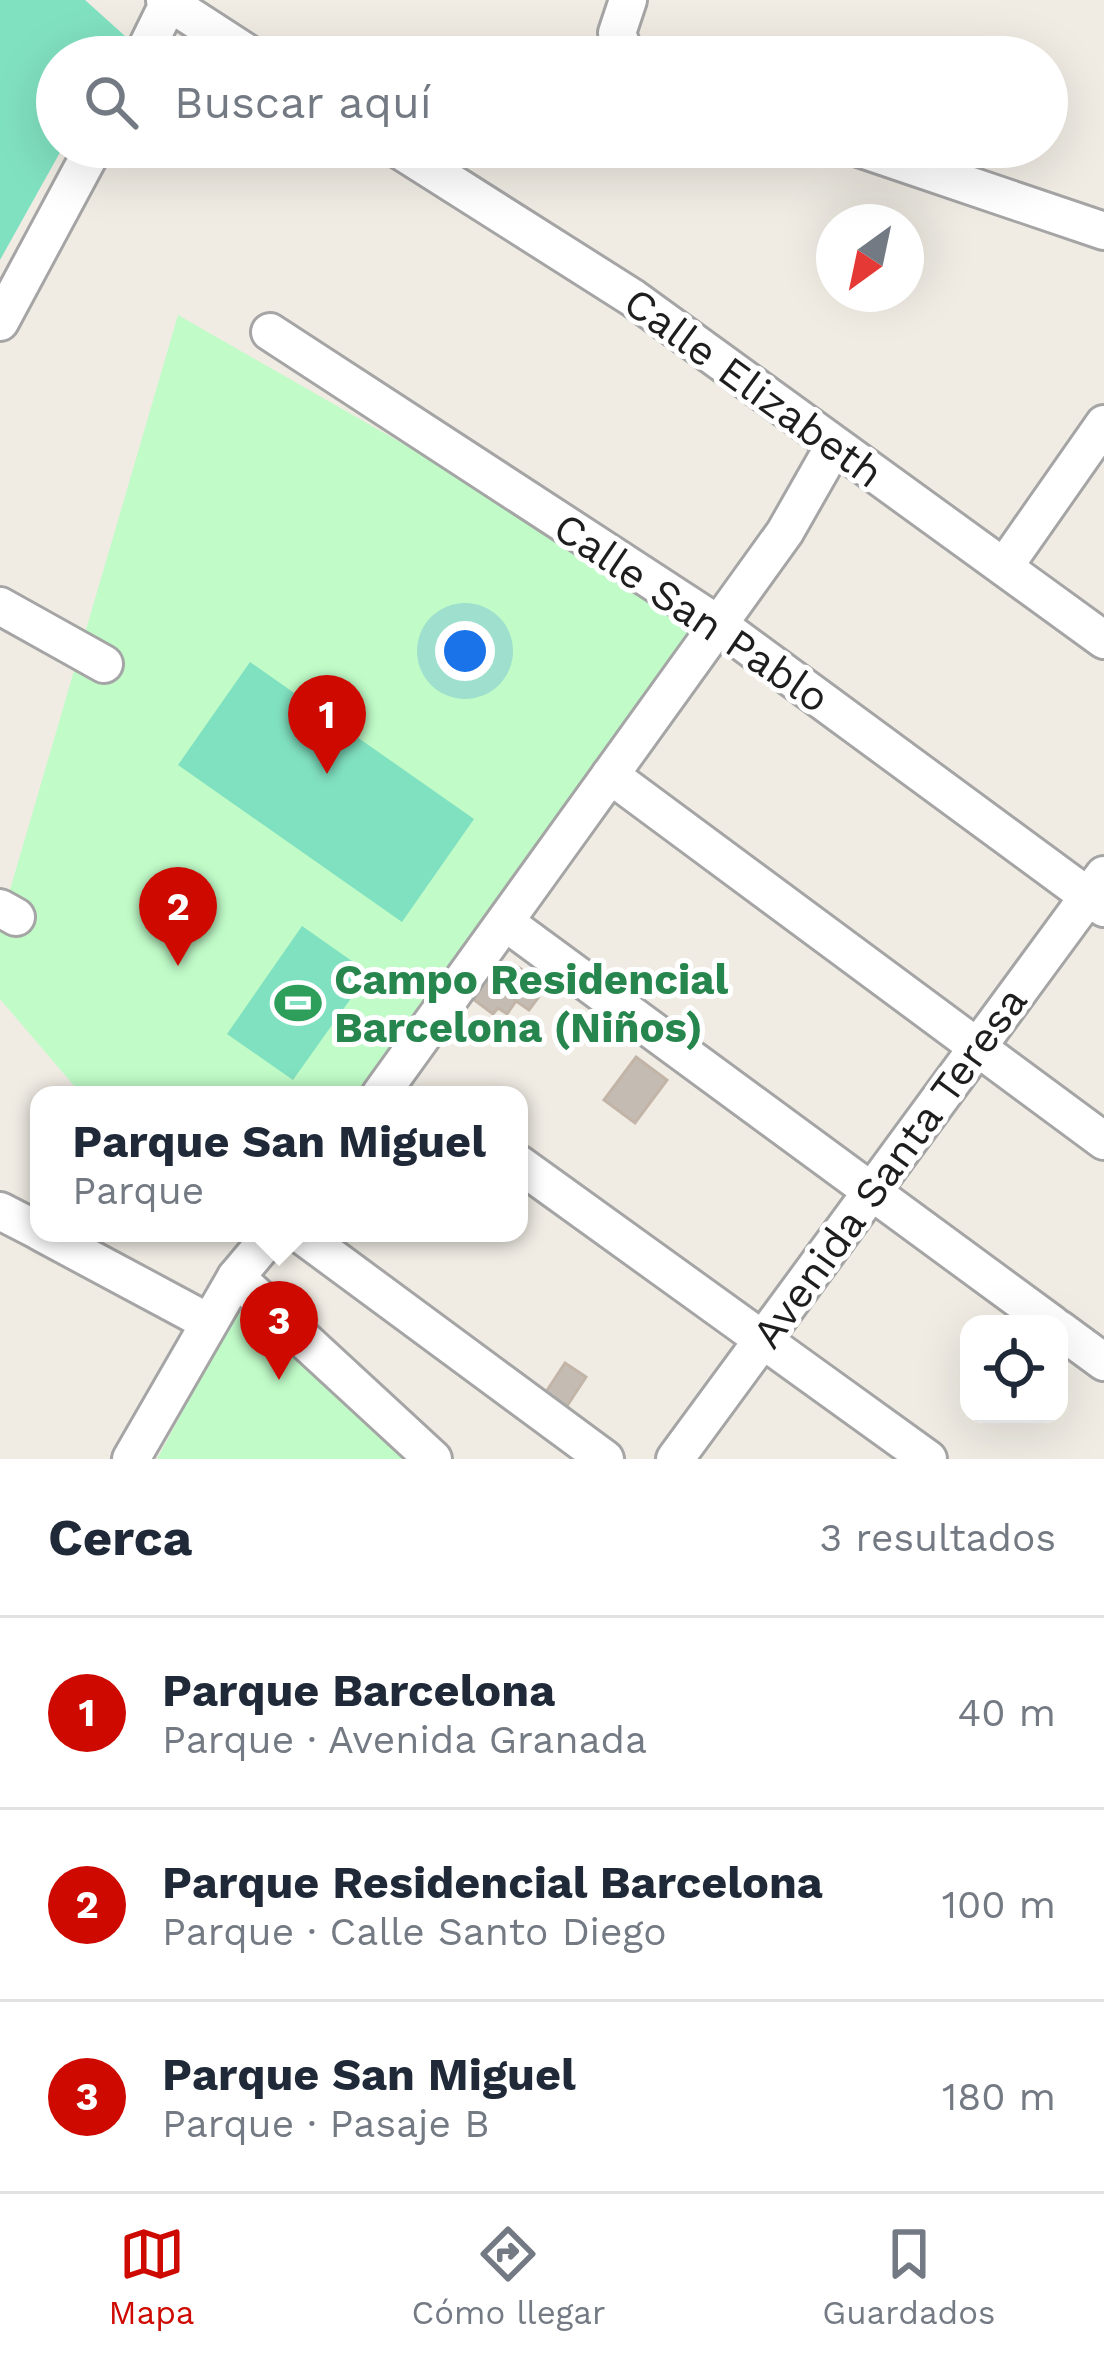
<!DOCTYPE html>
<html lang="es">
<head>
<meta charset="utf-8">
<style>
	body { margin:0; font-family:"Work Sans",sans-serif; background:#f2f2f3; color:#1f2937 }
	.controls { position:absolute; right:36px; bottom:36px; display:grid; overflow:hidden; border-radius:24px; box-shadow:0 12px 48px #0002 }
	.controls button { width:108px; height:108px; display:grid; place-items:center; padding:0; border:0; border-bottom:3px solid #e0e1e3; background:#fff; color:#1f2937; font:60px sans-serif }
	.compass { position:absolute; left:816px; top:204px; width:108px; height:108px; border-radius:50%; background:#fff; box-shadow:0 12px 48px #0002; rotate:213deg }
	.you { position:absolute; left:465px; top:651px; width:42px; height:42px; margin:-30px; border:9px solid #fff; border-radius:50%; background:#1a73e8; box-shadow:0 0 0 18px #1a73e833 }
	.badge { display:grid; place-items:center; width:78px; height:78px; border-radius:50%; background:#cd0900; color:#fff; font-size:39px; font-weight:700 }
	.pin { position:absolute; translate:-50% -99px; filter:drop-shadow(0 3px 6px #0008) }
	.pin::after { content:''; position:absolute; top:63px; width:42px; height:36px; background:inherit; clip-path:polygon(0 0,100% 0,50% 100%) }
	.popup { position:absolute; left:30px; top:1086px; width:498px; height:156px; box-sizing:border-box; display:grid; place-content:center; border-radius:24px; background:#fff; filter:drop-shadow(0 3px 9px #0005); font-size:39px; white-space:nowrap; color:#747a83 }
	.popup b { font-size:45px; color:#1f2937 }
	.popup::after { content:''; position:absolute; left:50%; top:100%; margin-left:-24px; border:24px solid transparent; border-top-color:#fff }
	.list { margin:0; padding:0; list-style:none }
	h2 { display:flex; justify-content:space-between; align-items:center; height:156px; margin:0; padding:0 48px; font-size:51px }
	h2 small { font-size:39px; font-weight:400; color:#747a83 }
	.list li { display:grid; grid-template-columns:78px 1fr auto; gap:36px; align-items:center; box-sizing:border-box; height:192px; padding:0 48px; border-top:3px solid #e0e1e3 }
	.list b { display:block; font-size:45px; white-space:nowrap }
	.list p { margin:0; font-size:39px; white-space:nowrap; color:#747a83 }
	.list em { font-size:39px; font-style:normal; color:#747a83 }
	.icon { flex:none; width:66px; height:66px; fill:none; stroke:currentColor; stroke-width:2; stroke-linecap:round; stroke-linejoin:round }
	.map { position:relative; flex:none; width:1104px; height:1459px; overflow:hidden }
	.search { position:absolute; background:#fff; box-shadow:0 12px 48px #0002; left:36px; right:36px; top:36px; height:132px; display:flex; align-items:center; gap:30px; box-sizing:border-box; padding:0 42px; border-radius:66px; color:#747a83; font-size:45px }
	.sheet { height:732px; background:#fff }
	nav { display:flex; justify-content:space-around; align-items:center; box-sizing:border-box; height:168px; border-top:3px solid #e0e1e3; background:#fff; font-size:33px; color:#747a83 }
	nav a { display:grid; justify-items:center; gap:6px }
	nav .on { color:#cd0900 }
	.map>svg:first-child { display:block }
	.park { fill:#c0fbc8 }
	.pitch { fill:#80e1c0 }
	.building { fill:#c4bcb3; stroke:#c2b4a6; stroke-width:3 }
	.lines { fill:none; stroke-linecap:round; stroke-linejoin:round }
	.minor-casing { stroke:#a5a5a5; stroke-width:42 }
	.minor { stroke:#fff; stroke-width:36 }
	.labels { text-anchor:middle; stroke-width:10; stroke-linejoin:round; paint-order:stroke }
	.street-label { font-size:42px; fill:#1e1e1e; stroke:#fff }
	.leisure-label { font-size:42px; font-weight:bold; fill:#27864d; stroke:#fff; text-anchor:start }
</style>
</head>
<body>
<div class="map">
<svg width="1104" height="1459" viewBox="0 0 1104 1459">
	<rect width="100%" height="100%" fill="#f0ece4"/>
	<g class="park">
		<polygon points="178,315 718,624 375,1095 82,1095 0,999 0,924"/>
		<polygon points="261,1300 431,1459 157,1459 238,1308 249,1319"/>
	</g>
	<g class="pitch">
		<polygon points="0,0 85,0 125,36 114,57 57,57 57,147 63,147 0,260"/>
		<polygon points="250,662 474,819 402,922 178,765"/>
		<polygon points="302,926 369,973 293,1080 227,1034"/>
	</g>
	<g class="building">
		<polygon points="505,964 510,968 514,964 546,987 529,1010 516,1001 507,1014 498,1008 493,1014 469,996 488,971 495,977"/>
		<polygon points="636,1057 667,1080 635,1123 604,1100"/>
		<polygon points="565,1363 586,1377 565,1409 544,1395"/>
	</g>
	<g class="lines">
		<defs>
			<g id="minor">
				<polyline points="165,0 253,57"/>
				<polyline points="142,57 170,0"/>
				<polyline points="626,57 617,33 628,0"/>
				<polyline points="395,147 633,298 1104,640"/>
				<polyline points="856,147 1104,231"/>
				<polyline points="0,322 94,147"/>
				<polyline points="270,332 718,624 1104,908"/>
				<polyline points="1004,567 1104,424"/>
				<polyline points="0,606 104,664"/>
				<polyline points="610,775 1104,1141"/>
				<polyline points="0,908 16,917"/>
				<polyline points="505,922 1052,1324"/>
				<polyline points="380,1095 785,532 834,446"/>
				<polyline points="519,1164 928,1459"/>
				<polyline points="0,1211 39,1231"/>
				<polyline points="42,1233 208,1322"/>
				<polyline points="299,1233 605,1459"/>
				<polyline points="236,1277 433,1459"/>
				<polyline points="1059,1329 1104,1362"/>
				<polyline points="131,1459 236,1277 273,1233"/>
				<polyline points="675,1459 1104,875"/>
			</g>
		</defs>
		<use href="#minor" class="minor-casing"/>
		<use href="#minor" class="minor"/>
	</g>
	<defs>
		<symbol id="stadium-bare" viewBox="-9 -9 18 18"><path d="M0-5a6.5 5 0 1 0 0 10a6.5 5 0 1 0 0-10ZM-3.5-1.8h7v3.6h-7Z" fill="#2e9e5b" stroke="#fff" stroke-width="2.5" paint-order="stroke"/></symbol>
	</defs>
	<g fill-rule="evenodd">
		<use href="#stadium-bare" x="265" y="970" width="66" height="66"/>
	</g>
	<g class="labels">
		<g class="street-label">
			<text transform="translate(754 387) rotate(36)" y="15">Calle Elizabeth</text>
			<text transform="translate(692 612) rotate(34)" y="15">Calle San Pablo</text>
			<text transform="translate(889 1167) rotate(-54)" y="15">Avenida Santa Teresa</text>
		</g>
		<g class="leisure-label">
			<text x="334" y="994">Campo Residencial<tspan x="334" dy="48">Barcelona (Niños)</tspan></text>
		</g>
	</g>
</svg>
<div class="controls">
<button><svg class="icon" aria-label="locate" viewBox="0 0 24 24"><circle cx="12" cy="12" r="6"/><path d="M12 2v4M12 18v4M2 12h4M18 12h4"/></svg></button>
</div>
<svg class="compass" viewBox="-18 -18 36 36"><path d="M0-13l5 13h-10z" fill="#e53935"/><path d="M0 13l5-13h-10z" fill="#747a83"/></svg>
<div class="you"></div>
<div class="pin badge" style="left:327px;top:774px">1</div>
<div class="pin badge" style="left:178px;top:966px">2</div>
<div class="pin badge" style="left:279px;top:1380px">3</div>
<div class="popup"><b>Parque San Miguel</b>Parque</div>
<div class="search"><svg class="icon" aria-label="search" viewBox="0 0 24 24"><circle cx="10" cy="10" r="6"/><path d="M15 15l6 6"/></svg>Buscar aquí</div>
</div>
<section class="sheet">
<h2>Cerca<small>3 resultados</small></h2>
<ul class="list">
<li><span class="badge">1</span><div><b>Parque Barcelona</b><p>Parque · Avenida Granada</p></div><em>40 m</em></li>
<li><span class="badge">2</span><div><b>Parque Residencial Barcelona</b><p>Parque · Calle Santo Diego</p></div><em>100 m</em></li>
<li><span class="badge">3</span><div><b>Parque San Miguel</b><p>Parque · Pasaje B</p></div><em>180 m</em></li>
</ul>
</section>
<nav>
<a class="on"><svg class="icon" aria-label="map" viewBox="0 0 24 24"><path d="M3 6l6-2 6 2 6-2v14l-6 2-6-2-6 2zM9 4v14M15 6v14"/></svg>Mapa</a>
<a><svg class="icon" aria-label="directions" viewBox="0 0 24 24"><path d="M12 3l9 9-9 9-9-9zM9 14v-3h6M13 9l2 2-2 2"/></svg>Cómo llegar</a>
<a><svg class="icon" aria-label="saved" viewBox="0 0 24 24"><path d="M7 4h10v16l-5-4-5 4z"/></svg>Guardados</a>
</nav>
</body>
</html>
